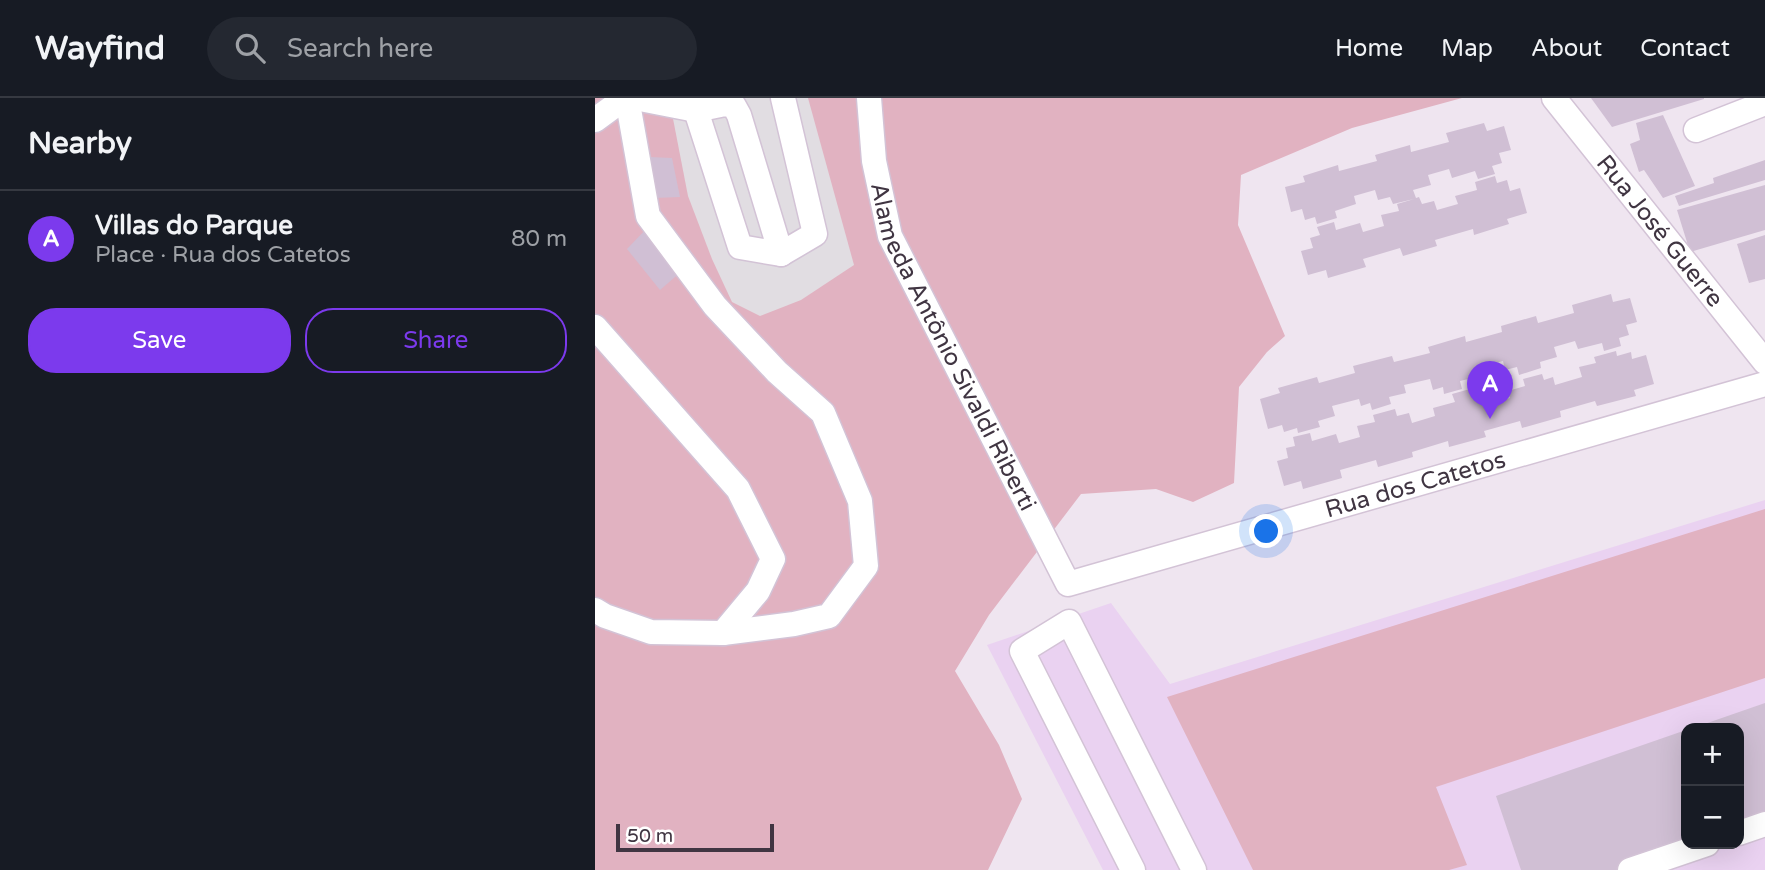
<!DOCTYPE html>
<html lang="en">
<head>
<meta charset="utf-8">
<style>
	body { margin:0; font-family:"Varela Round",sans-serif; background:#242831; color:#f1f3f6 }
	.controls { position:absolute; right:21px; bottom:21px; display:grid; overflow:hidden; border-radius:14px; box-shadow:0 7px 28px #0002 }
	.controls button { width:63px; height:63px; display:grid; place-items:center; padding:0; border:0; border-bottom:2px solid #363941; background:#171b24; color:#f1f3f6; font:35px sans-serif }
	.scale { position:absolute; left:21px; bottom:18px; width:158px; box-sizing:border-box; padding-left:7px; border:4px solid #403542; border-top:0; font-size:19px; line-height:24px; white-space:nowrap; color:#403542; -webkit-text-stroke:5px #fff; paint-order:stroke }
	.you { position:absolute; left:672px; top:434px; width:24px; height:24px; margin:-18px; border:5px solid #fff; border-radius:50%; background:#1a73e8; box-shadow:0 0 0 10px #1a73e833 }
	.badge { display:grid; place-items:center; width:46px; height:46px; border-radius:50%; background:#7c3aed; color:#fff; font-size:23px; font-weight:700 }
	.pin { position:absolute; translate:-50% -58px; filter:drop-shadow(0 2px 4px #0008) }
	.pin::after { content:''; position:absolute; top:37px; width:24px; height:21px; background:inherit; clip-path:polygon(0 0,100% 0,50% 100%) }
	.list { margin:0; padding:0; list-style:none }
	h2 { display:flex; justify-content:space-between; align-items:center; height:91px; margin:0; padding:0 28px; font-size:30px }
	h2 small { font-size:23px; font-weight:400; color:#9ea1a6 }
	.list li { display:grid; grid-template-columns:46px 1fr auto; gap:21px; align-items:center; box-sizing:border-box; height:98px; padding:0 28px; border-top:2px solid #363941 }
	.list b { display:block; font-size:26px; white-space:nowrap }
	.list p { margin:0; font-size:23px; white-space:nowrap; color:#9ea1a6 }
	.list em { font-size:23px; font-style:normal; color:#9ea1a6 }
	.actions { display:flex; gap:14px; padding:21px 28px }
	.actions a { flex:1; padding:16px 0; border:2px solid #7c3aed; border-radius:28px; text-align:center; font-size:24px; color:#7c3aed }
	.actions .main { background:#7c3aed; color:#fff }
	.icon { flex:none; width:38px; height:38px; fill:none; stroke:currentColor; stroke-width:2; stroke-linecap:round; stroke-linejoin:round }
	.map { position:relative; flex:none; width:1170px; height:772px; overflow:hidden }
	header { display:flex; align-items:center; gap:42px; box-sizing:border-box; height:98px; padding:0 35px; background:#171b24; border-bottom:2px solid #363941 }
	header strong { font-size:33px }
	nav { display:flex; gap:38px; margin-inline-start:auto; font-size:24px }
	.search { width:490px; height:63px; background:#242831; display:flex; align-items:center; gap:18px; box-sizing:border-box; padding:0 24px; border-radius:38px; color:#9ea1a6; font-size:26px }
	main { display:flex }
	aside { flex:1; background:#171b24 }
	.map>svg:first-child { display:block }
	.commercial { fill:#ead2f1; fill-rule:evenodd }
	.green { fill:#e1b2c1 }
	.parking { fill:#e1dde2 }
	.building { fill:#d0bfd4 }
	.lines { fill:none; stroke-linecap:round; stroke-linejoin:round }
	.minor-casing { stroke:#d3c3d6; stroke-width:27 }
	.minor { stroke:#fff; stroke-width:24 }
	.labels { text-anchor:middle; stroke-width:7; stroke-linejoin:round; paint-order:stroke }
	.street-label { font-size:24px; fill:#403542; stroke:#fff }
</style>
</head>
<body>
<header>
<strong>Wayfind</strong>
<div class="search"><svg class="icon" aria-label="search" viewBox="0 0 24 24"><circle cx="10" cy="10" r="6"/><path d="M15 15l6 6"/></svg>Search here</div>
<nav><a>Home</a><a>Map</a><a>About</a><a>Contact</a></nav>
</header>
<main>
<aside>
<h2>Nearby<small></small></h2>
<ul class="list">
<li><span class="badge">A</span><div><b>Villas do Parque</b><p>Place · Rua dos Catetos</p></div><em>80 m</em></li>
</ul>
<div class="actions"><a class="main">Save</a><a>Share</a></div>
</aside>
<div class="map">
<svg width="1170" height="772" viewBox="0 0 1170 772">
	<rect width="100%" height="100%" fill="#efe5f0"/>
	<path class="commercial" d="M1170,402V772H508L392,547L516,505L575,586ZM1091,630H1144V746H1091Z"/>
	<g class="green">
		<polygon points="0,0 867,0 757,30 646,77 643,127 690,238 672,254 644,289 639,385 598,404 561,391 486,396 394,517 360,573 404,647 427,701 393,772 0,772"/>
		<polygon points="1170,411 1170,580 841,689 872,767 854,772 658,772 572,599"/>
	</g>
	<polygon class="parking" points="74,0 213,0 259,167 206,202 165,218 137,204 117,161 93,98"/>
	<g class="building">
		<polygon points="996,0 1109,0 1109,1 1017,29"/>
		<polygon points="1068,17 1100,88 1068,100 1049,72 1044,74 1035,46 1045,42 1041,25"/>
		<polygon points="889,25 892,33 909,28 916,52 904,55 907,65 897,68 900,76 883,81 880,73 857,80 854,71 833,77 836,87 818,92 821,100 824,99 827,106 839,103 842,112 863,106 860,98 882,92 880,84 900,78 902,85 912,82 915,93 925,90 932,115 912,121 914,126 879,137 878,131 840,142 842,148 808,158 805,150 768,161 771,169 733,180 731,172 713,177 706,153 718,150 715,140 725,137 722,129 739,124 741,132 765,125 768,134 789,128 786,117 804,113 802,106 819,101 798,106 795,99 783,102 780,92 759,98 761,106 740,113 742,120 722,126 720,119 710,122 707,111 696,114 690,89 710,84 708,78 743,67 744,73 782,63 780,57 815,47 816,54 854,44 851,35"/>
		<polygon points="54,59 77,60 85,99 59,100"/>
		<polygon points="1170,62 1170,82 1084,108 1080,98 1119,85 1118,80"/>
		<polygon points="1170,87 1170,132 1095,154 1082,112"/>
		<polygon points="52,130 87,173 65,192 32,151"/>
		<polygon points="1170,137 1170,181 1154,185 1142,146"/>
		<polygon points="1016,196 1018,204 1035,200 1042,224 1031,227 1034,237 1024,240 1026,248 1009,253 1007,245 983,251 980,243 959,249 962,259 945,264 946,270 924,277 922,269 910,272 908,263 884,269 886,278 865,283 867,291 849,296 848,289 838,292 835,281 809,287 811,295 794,299 796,306 777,312 775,305 766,308 764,301 737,308 740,318 723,323 725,329 703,335 702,330 689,334 687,327 673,331 665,301 685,295 683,290 722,279 724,285 760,275 758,268 797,258 799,264 835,255 833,249 870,238 871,244 907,234 906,228 941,218 943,225 979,215 977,207"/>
		<polygon points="1021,253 1022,258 1036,254 1037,261 1051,257 1059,286 1039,292 1041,298 1002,308 1000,303 965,313 966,319 927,330 925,323 889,333 891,339 854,349 853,343 817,354 818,359 783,369 781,362 745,372 747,380 708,391 706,383 689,388 682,363 693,360 691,350 700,348 698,339 715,335 717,343 741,336 744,345 765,339 762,328 780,324 778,317 800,311 802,318 814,315 817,325 840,318 838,310 860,304 857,296 875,291 877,298 886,296 889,307 915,300 913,293 930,288 928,281 947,276 949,282 958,279 960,287 987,279 984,269 1001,265 999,259"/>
		<polygon points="1170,605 1170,722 1144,731 1144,630 1098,630"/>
		<polygon points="1091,632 1091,746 1026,772 926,772 901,698"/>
	</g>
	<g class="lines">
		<defs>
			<g id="minor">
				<polyline points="32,0 53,118 120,208 182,274 228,315 265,403 271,468 234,518 199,526 128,535"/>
				<polyline points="40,0 101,12 130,6 139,8 144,17 186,156"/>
				<polyline points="97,0 145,149 186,156 220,136 188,0"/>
				<path id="s1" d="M274,0L279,63L295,138L473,486L1170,286"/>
				<path id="s2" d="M959,0L1170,264"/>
				<polyline points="0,22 30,0"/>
				<polyline points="1101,32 1170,5"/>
				<polyline points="0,229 143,391 178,461 163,493 128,535 56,534 10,518 0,512"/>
				<polyline points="1144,735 1170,726"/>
				<polyline points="538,772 427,553 474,524 599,772"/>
				<polyline points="1035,772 1112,746"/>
			</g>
		</defs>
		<use href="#minor" class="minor-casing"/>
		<use href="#minor" class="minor"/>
	</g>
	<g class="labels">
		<g class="street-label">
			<text dy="8" stroke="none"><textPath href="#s2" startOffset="170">Rua José Guerre</textPath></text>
			<text dy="8" stroke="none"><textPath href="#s1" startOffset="266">Alameda Antônio Sivaldi Riberti</textPath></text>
			<text dy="8" stroke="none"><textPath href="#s1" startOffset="892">Rua dos Catetos</textPath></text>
		</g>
	</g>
</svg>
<div class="controls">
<button>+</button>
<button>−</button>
</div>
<div class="scale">50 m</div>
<div class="you"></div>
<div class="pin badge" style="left:895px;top:321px">A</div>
</div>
</main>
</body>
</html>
